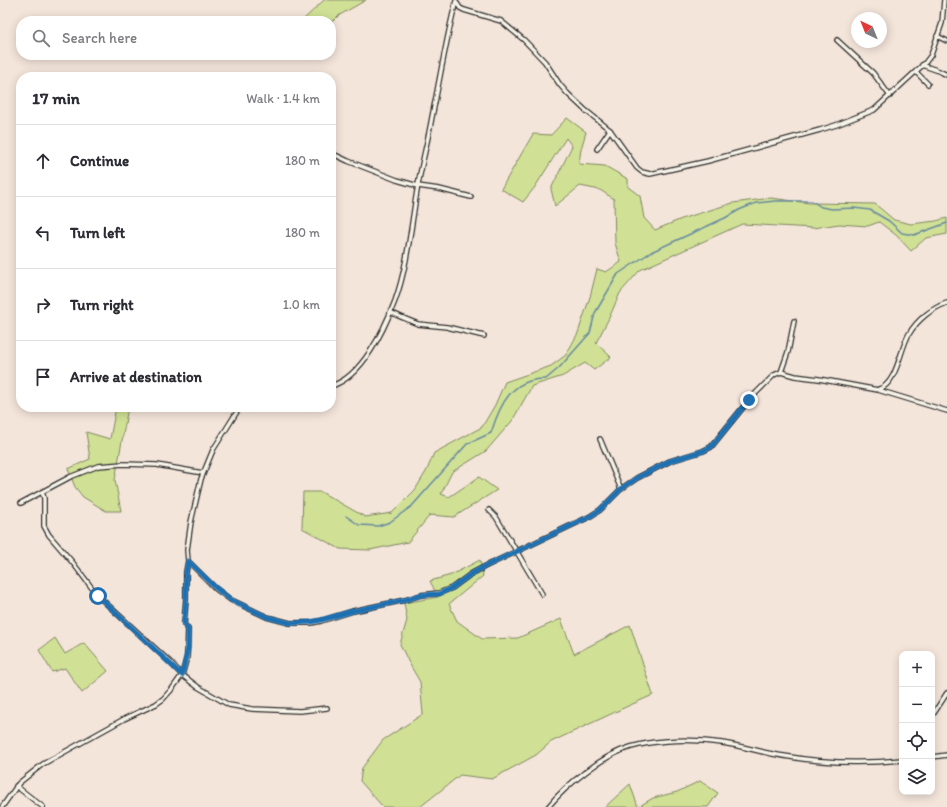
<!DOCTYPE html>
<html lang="en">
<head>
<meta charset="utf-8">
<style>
	body { margin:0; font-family:Itim,sans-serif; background:#f2f2f3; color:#2b2b33 }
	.controls { position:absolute; right:12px; bottom:12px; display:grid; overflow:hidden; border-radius:8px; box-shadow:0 2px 10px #0003 }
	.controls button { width:36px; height:36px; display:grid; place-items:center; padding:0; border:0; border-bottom:1px solid #e1e1e2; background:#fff; color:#2b2b33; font:20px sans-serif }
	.compass { position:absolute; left:851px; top:12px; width:36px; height:36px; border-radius:50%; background:#fff; box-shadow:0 2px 10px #0003; rotate:317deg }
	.stop { position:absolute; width:12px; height:12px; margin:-9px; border:3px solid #1f6fb2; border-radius:50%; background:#fff }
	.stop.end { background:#1f6fb2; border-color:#fff; box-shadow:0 1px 4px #0008 }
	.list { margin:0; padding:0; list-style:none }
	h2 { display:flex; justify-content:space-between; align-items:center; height:52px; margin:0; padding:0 16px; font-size:17px }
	h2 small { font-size:13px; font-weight:400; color:#7c7c81 }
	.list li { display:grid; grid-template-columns:26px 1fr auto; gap:12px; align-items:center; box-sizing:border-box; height:72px; padding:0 16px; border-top:1px solid #e1e1e2 }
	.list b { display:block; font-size:15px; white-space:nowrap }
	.list em { font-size:13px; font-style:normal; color:#7c7c81 }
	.icon { flex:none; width:22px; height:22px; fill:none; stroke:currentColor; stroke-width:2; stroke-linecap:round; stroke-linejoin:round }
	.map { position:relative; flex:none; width:947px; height:807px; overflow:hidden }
	.search { position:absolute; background:#fff; box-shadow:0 2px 10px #0003; left:16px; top:16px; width:320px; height:44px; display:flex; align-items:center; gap:10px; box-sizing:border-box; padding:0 14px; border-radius:16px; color:#7c7c81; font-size:15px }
	.panel { position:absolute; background:#fff; box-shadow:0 2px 10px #0003; left:16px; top:72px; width:320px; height:340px; border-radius:16px }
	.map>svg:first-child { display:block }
	.green { fill:#d0e195; stroke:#7e8660 }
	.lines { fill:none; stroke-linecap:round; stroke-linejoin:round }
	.stream { stroke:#6789a0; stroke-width:1.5 }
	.minor-casing { stroke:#2b2b2b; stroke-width:6 }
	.minor { stroke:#f7f3e8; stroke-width:3.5 }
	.route { stroke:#1f6fb2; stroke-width:5 }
</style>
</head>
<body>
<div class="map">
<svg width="947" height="807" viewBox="0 0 947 807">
	<rect width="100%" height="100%" fill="#f4e5da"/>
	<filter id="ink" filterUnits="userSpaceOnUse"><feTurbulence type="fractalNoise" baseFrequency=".025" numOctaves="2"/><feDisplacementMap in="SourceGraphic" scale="8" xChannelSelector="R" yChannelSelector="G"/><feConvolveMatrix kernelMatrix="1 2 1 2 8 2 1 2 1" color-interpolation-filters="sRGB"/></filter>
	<g filter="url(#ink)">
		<g class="green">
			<polygon points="324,0 366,0 338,16 331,23 331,21 302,21"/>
			<polygon points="567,118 586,132 581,149 579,164 605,166 628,179 628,187 640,196 644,218 655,230 684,218 733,203 771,198 809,203 875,204 894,220 911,224 936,221 947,218 947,234 926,238 911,251 896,235 879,222 868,226 839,224 813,228 742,224 640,270 620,293 609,318 596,343 611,357 594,370 585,363 563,376 532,386 512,421 486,451 452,472 441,494 449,497 479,477 497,490 454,517 430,515 408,542 370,550 340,549 302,528 303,492 321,492 365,517 392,513 415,490 427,470 434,453 482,427 495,405 505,382 551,366 566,355 578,333 590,297 597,269 606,272 621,262 615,243 614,199 600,190 580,186 555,206 551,189 572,146 566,138 535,187 523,202 501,189 533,134 551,135"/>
			<polygon points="116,407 128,407 115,480 121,511 106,511 83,497 75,487 68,469 90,459 86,432 110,439"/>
			<polygon points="480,560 483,576 449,604 457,621 482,639 518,638 561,619 574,654 630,625 653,695 628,706 551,742 536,755 492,779 460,775 420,807 383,807 360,781 362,768 383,740 423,714 420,682 409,663 400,644 407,620 404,603 438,597 430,581 451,575"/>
			<polygon points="55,638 65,654 84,643 108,671 82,693 65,668 52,672 39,650"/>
			<polygon points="700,781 718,793 708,807 605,807 630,784 638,807 653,798 677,792"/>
		</g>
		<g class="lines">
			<path class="stream" d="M346,516L359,525L378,526L390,522L412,506L467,444L491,433C500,404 512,378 546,379L559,368L590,333L595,313L618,274L651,252L725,218L739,210L756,203L775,201H812L821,207L832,209L854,208L870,210L889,221L902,233L914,235L947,223"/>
			<defs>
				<g id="minor">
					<polyline points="456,2 460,8 464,10 501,21 524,40 545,62 560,85 568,94 584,109 610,130 637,168 642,172 650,174 708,161 820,130 836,125 874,110 925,63 931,55 942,23 944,0"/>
					<polyline points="937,36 947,41"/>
					<polyline points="837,40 873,73 890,96"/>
					<polyline points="922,65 939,71 947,75"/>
					<polyline points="916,72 928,84"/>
					<polyline points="597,149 610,130"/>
					<polyline points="331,153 348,161 397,180 418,186 439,189 471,197"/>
					<polyline points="390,312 401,317 418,324 447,327 484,336"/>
					<polyline points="781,372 788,352 794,321"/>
					<path d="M331,386C362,377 384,330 395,301C408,265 411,224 418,185C422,162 428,140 432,117C440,78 446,40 456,1"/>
					<path d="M879,389C897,384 900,349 909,334C917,320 932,308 947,303"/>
					<polyline points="240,407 213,450 201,479 191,522 187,550 188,561 216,589 231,600 267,617 290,623 311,623 321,621 353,611 405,600 421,595 439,593 452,588 471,574 486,566 589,517 600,510 621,489 637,478 670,461 703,451 711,447 749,400 774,375 781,372 795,376 819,379 878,390 947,411"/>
					<polyline points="600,439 621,489"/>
					<polyline points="42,492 44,498 44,526 49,535 73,563 98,596 170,662 182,675 198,687 229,705 252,709 300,711 327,708"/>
					<polyline points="21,503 70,477 98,466 123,464 157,465 203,473"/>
					<polyline points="489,510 496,517 542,594"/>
					<polyline points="932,716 947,693"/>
					<polyline points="932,757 947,755"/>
					<polyline points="16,786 43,807"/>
					<polyline points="2,807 19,783 43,764 124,719 156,704 163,699 172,689 182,675 187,657 188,629 184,624 186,599 186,572 188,561"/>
					<path d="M548,807C566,785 603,755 631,747C658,739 694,739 722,743C743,746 763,753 784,756C823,763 863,764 902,760"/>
				</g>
			</defs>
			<use href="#minor" class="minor-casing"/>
			<use href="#minor" class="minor"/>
		</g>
	</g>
	<g class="lines" filter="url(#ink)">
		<polyline class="route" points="98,596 182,675 188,648 188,629 184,624 186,599 186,572 188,561 216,588 231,600 267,617 290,623 311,622 321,620 353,611 405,600 421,595 439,594 452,588 471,574 486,566 589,517 600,510 621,489 637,478 670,461 703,451 711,447 749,400"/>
	</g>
</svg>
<div class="controls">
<button>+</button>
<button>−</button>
<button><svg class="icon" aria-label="locate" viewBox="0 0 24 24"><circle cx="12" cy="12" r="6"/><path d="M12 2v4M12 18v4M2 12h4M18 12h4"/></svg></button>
<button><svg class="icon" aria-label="layers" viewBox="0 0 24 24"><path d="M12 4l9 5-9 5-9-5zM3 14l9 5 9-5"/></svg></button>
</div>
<svg class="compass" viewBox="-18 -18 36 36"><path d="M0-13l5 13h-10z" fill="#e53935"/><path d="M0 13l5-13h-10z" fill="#7c7c81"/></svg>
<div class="stop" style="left:98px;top:596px"></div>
<div class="stop end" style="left:749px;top:400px"></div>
<div class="search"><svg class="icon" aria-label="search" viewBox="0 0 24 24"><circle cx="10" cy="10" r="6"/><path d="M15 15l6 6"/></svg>Search here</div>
<section class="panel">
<h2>17 min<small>Walk · 1.4 km</small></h2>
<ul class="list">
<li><svg class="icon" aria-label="ahead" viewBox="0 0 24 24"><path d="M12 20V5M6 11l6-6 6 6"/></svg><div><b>Continue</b></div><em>180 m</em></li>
<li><svg class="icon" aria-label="left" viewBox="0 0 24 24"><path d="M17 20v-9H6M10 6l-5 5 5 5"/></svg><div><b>Turn left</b></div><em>180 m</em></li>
<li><svg class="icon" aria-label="right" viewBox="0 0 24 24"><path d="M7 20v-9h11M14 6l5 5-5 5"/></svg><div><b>Turn right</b></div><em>1.0 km</em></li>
<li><svg class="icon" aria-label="arrive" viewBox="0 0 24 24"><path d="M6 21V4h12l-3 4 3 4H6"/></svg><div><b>Arrive at destination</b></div></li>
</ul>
</section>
</div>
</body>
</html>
